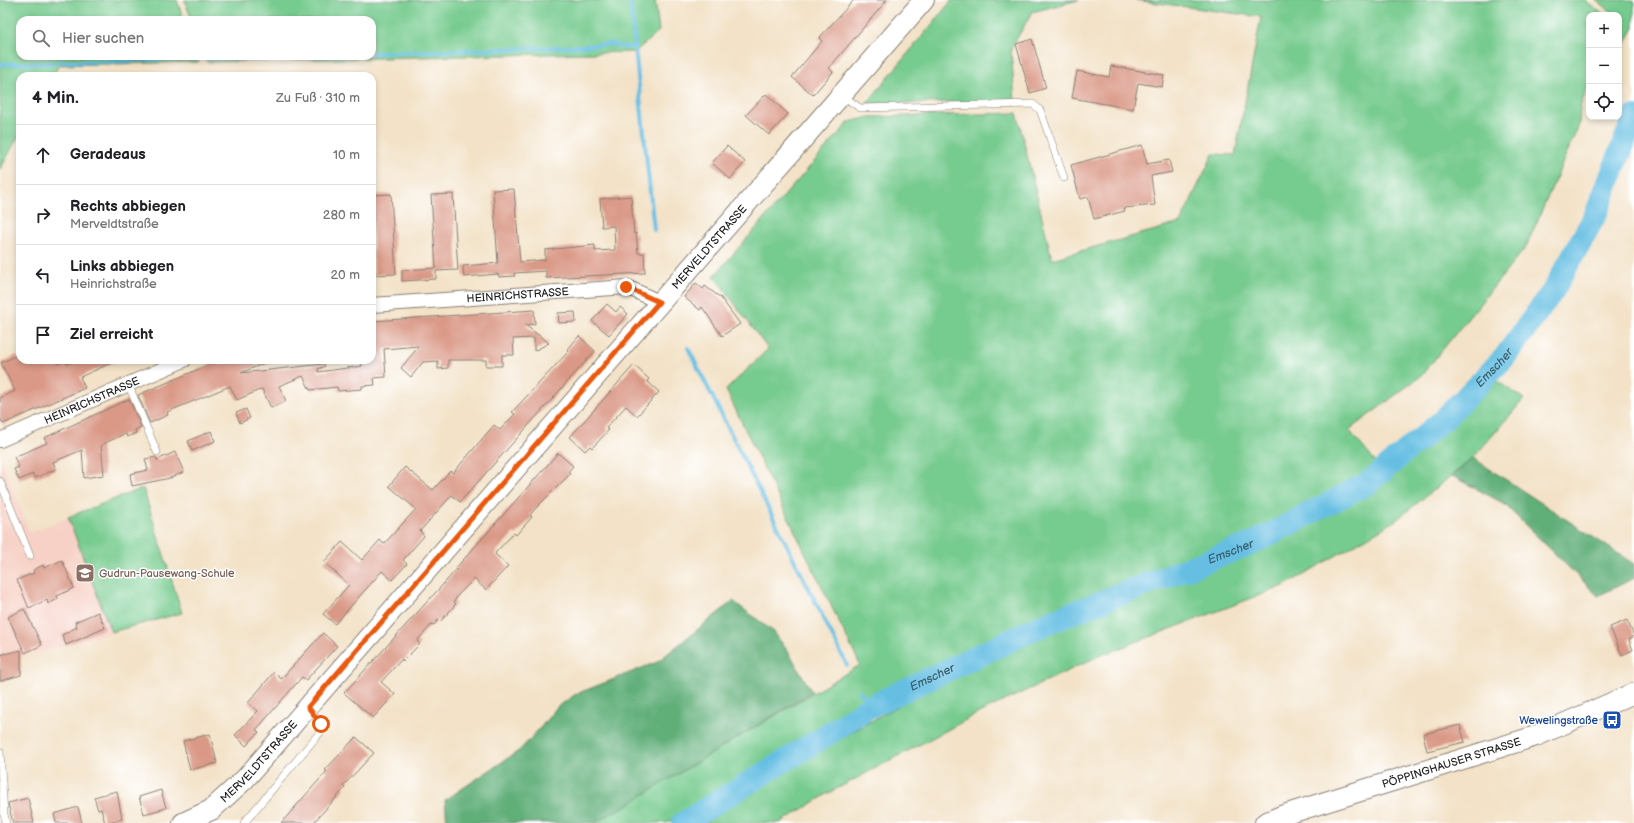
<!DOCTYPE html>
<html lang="de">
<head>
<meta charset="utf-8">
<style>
	body { margin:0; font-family:"Balsamiq Sans",sans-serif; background:#f2f2f2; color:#202124 }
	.controls { position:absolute; right:12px; top:12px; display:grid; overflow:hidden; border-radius:8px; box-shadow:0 2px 6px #0003 }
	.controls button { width:36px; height:36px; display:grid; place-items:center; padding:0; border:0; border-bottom:1px solid #e0e0e0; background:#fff; color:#202124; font:20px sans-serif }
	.stop { position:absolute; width:12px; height:12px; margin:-9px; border:3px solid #ea580c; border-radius:50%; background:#fff }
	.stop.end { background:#ea580c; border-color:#fff; box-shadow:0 1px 4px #0008 }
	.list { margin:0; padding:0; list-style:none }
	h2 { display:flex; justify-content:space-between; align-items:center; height:52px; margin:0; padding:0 16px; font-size:17px }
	h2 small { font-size:13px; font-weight:400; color:#757577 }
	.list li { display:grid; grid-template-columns:26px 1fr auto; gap:12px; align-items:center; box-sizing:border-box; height:60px; padding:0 16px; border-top:1px solid #e0e0e0 }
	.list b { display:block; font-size:15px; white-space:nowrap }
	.list p { margin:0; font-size:13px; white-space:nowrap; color:#757577 }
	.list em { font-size:13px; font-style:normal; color:#757577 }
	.icon { flex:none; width:22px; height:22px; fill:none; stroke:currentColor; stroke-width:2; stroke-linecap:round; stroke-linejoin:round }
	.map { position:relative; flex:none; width:1634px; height:823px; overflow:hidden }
	.search { position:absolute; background:#fff; box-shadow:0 2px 6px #0003; left:16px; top:16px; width:360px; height:44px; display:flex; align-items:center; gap:10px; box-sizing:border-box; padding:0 14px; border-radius:12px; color:#757577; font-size:15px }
	.panel { position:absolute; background:#fff; box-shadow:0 2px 6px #0003; left:16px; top:72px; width:360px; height:292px; border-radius:12px }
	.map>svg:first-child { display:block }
	.built { fill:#f7d1c6 }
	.green { fill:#76cb8e; stroke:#497455 }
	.forest { fill:#60af79; stroke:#3e664a }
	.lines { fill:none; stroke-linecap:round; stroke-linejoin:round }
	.stream { stroke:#66bfe3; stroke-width:4 }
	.river { stroke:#66bfe3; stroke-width:23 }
	.building { fill:#da9886 }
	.lane-casing { stroke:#887f72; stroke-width:8 }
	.street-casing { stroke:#887f72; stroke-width:16 }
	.secondary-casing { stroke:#887f72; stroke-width:22 }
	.lane { stroke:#fff; stroke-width:7 }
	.street { stroke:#fff; stroke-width:14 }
	.secondary { stroke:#fff; stroke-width:20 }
	.route { stroke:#ea580c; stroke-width:5 }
	.labels { text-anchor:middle; stroke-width:3; stroke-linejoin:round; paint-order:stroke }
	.street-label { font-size:11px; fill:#1c1c1c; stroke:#fff }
	.education-label { font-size:11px; fill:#785e54; stroke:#fff; text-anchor:start }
	.transit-label { font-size:11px; fill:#164399; stroke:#fff; text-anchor:end }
	.water-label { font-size:12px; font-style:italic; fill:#3a5d6c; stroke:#fff }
</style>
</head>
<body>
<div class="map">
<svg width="1634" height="823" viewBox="0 0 1634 823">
	<rect width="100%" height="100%" fill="#fff"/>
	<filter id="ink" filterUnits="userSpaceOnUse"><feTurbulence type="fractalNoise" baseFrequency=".025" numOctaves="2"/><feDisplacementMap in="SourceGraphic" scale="8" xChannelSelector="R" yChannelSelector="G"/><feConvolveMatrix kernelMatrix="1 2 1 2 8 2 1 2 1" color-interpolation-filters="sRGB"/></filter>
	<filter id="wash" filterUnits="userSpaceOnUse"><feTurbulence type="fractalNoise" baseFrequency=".012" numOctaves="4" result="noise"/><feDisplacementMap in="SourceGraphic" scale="16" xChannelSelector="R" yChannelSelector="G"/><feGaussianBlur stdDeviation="0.9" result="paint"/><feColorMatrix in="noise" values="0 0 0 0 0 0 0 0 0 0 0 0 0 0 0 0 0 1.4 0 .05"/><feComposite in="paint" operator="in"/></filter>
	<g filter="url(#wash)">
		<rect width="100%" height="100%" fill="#f3e2c7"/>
		<polygon class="built" points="0,459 30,533 143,488 182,613 0,663"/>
		<g class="green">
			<polygon points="0,0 177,0 184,20 20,20 20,56 197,56 199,62 59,65 53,76 20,76 20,133 0,170"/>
			<polygon points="184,0 655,0 659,31 635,52 207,62 204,56 372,56 372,20 192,20"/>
			<polygon points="952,0 1079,0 1032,12 1011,49 1015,101 866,104"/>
			<polygon points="1135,0 1585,0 1604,15 1589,15 1589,83 1580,107 1579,125 1526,247 1421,376 1349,430 1385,474 1352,479 1306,507 1243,537 1048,614 951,657 859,705 667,823 594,823 860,665 726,390 768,349 714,276 849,122 869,117 1017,113 1052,259 1180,223 1213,154 1235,155 1261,17"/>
			<polygon points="1596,0 1634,0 1634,27 1619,57 1619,15 1616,15"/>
			<polygon points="1494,379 1524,399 1473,458 1395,521 1284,586 1099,656 977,714 829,793 780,823 701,823 761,785 916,695 1054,631 1249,554 1334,511 1375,485 1449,426"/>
			<polygon points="143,488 182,613 111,632 68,517"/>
		</g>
		<g class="forest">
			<polygon points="1473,458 1634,564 1634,578 1598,596 1503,503 1452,476"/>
			<polygon points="733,601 774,632 791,656 812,692 629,804 594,823 447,823 445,800 520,750 540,728 557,707 576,694 657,662"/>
		</g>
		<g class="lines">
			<g class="stream">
				<polyline points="630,0 654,230"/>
				<polyline points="372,53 566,47 611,44 623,47 635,47"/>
				<polyline points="204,58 285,56"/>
				<polyline points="59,62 64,62"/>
				<polyline points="67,62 94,62"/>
				<polyline points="99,62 190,58"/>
				<polyline points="0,64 53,63"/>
				<polyline points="688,348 847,665"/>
				<polyline points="860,691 869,707"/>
			</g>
			<path class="river" id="s1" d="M683,823L830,733L869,707L1049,622L1253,543L1368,483L1443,420L1504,358L1553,291L1596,214L1634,117"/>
		</g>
		<g id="blocks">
			<g class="building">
				<polygon points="854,0 887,0 829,68 833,72 813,95 792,77 822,41 819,38"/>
				<polygon points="1032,39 1046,88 1030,93 1016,44"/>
				<polygon points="1111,66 1164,75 1162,87 1138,83 1133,109 1072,98 1077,71 1109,77"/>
				<polygon points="766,94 788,114 769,135 746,115"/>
				<polygon points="1142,145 1147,164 1169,160 1172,172 1151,176 1155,205 1124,208 1125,211 1094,219 1088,197 1080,199 1071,165"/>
				<polygon points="727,146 745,162 730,179 712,163"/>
				<polygon points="514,189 520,262 545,260 545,250 595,245 595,251 615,250 614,226 602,227 600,199 631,196 634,234 636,233 638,253 644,253 645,273 546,278 546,271 514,273 515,276 499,277 498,274 464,277 463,266 498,263 493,190"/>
				<polygon points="391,194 396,274 374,275 372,195"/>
				<polygon points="453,194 458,270 436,271 436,279 402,281 402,270 436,268 431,195"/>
				<polygon points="696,283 703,289 705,286 721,298 740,324 722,336 702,307 700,310 684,297"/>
				<polygon points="607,304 616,312 620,307 628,314 609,335 592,321"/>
				<polygon points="534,310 535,324 525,325 549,343 534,351 534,338 513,339 514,355 502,355 502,366 486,366 486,360 448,360 448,368 438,369 438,361 423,362 411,377 401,368 419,346 384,349 386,377 374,378 375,385 362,386 362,389 338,391 337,387 310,390 303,376 279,386 286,401 271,408 262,389 237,400 230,386 167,412 168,415 150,423 138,395 220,360 272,360 241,373 324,364 325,366 318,369 318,372 362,366 361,360 372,360 372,321"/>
				<polygon points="575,312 576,322 559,323 558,313"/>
				<polygon points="579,336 595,351 460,502 452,495 420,531 424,536 403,560 407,564 392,580 382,571 335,624 323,614 349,585 324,562 342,542 362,560 380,540 384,544 416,509 389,486 405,467 433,490 450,471 453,473 494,425 500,430 515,414 512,412 569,351 567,350"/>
				<polygon points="17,355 19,360 57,360 58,364 65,361 67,364 77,360 118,360 80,377 85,388 3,424 0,417 0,398 15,391 1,363"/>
				<polygon points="634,365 649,379 647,381 659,392 637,416 626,406 606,428 609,430 592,448 590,446 585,451 570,437"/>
				<polygon points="129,399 141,427 135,430 136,433 127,437 126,434 122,435 101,445 104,475 84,478 82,450 53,462 56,469 35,478 33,474 19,480 14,469 19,467 14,457 47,443 44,438"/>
				<polygon points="246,409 250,418 240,423 236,413"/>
				<polygon points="211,431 215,441 192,451 188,441"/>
				<polygon points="175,452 184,472 170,478 132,486 130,474 148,470 145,459 156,457 157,460"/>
				<polygon points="558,453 573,466 568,472 570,474 535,509 530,515 532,517 516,535 514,533 496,552 495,554 508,566 486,590 474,579 458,595 454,602 456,604 440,622 438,620 434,625 432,624 417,641 420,644 403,661 402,659 381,682 395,694 373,718 344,693 457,569 456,568"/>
				<polygon points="62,560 74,588 57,596 58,599 48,604 47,600 29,608 17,580 34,573 33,570 43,565 44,568"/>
				<polygon points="24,609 42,645 25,653 8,617"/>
				<polygon points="98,612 105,628 66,645 62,635 77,627 75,622"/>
				<polygon points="1627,620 1634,636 1629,640 1633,650 1622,655 1610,627"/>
				<polygon points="323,633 337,646 306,680 302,677 256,730 259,732 246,746 235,735 258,711 248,703 274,672 281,679"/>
				<polygon points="21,650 21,675 0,681 0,655"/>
				<polygon points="1460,725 1465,742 1427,751 1423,734"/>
				<polygon points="210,734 217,763 190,770 183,741"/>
				<polygon points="356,737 374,753 343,786 345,788 313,823 281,823 327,771 325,770"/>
				<polygon points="161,790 166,808 144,814 139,797"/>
				<polygon points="117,791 122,819 105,823 101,809 98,810 94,797"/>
				<polygon points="28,798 34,823 13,823 8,803"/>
				<polygon points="78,807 82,823 56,823 54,814"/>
			</g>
		</g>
	</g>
	<g filter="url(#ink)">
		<use href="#blocks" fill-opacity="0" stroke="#887f72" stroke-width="1"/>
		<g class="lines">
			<defs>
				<g id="lane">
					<polyline points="843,96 860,108 1033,104 1040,110 1043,118 1064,178"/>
					<polyline points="128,384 157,452"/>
					<polyline points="0,481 30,556"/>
					<polyline points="0,752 4,814 6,823"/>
					<polyline points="244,823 322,730 321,724 308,708"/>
				</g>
				<g id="street">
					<path id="s2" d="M372,305L627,287L659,302"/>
					<path id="s3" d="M0,440L184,360"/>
				</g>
				<g id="secondary">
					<path id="s4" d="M183,823L211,810L245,779L924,0"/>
					<path id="s5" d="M1265,823L1284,815L1536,736L1634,693"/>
				</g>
			</defs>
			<use href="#lane" class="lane-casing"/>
			<use href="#street" class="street-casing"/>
			<use href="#secondary" class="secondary-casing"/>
			<use href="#lane" class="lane"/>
			<use href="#street" class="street"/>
			<use href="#secondary" class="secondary"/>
		</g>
	</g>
	<g class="lines" filter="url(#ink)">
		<polyline class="route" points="321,724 308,707 659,302 626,287"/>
	</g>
	<defs>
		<symbol id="school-square" viewBox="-11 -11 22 22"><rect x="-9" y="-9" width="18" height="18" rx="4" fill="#8d6e63" stroke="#fff"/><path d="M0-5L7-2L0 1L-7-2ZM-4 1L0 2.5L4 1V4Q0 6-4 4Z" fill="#fff"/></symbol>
		<symbol id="bus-square" viewBox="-11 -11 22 22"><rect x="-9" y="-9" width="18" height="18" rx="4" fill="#1a4fb4" stroke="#fff"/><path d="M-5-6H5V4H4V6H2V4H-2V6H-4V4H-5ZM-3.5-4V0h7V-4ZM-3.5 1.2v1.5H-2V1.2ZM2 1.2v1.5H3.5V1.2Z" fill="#fff"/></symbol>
	</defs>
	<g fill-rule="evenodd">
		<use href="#school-square" x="74" y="562" width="22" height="22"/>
		<use href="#bus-square" x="1601" y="709" width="22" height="22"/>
	</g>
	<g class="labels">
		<g class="street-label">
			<text dy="4" stroke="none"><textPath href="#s4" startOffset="783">MERVELDTSTRASSE</textPath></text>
			<text dy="4" stroke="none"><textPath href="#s2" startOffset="146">HEINRICHSTRASSE</textPath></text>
			<text dy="4" stroke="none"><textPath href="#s3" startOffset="100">HEINRICHSTRASSE</textPath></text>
			<text dy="4" stroke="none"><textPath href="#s4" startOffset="99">MERVELDTSTRASSE</textPath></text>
			<text dy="4" stroke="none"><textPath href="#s5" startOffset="196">PÖPPINGHAUSER STRASSE</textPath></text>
		</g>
		<g class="education-label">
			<text x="99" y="577">Gudrun-Pausewang-Schule</text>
		</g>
		<g class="transit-label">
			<text x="1598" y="724">Wewelingstraße</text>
		</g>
		<g class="water-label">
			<text dy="4" stroke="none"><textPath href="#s1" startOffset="938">Emscher</textPath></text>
			<text dy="4" stroke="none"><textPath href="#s1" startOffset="613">Emscher</textPath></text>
			<text dy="4" stroke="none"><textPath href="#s1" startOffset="289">Emscher</textPath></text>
		</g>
	</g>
</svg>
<div class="controls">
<button>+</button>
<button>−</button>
<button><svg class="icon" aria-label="locate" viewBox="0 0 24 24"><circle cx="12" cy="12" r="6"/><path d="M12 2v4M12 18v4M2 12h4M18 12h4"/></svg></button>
</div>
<div class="stop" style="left:321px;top:724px"></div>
<div class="stop end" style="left:626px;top:287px"></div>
<div class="search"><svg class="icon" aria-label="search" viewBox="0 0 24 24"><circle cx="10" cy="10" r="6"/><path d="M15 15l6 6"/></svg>Hier suchen</div>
<section class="panel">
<h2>4 Min.<small>Zu Fuß · 310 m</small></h2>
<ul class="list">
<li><svg class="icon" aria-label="ahead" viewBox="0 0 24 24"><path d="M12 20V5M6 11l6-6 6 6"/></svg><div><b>Geradeaus</b></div><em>10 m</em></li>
<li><svg class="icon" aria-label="right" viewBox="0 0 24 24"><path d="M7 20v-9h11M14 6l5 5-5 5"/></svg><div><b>Rechts abbiegen</b><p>Merveldtstraße</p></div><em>280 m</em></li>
<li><svg class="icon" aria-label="left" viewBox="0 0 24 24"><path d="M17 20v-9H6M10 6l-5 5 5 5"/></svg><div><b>Links abbiegen</b><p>Heinrichstraße</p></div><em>20 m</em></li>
<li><svg class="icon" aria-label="arrive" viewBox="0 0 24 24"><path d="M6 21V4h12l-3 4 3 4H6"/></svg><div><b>Ziel erreicht</b></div></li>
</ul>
</section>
</div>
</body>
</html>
